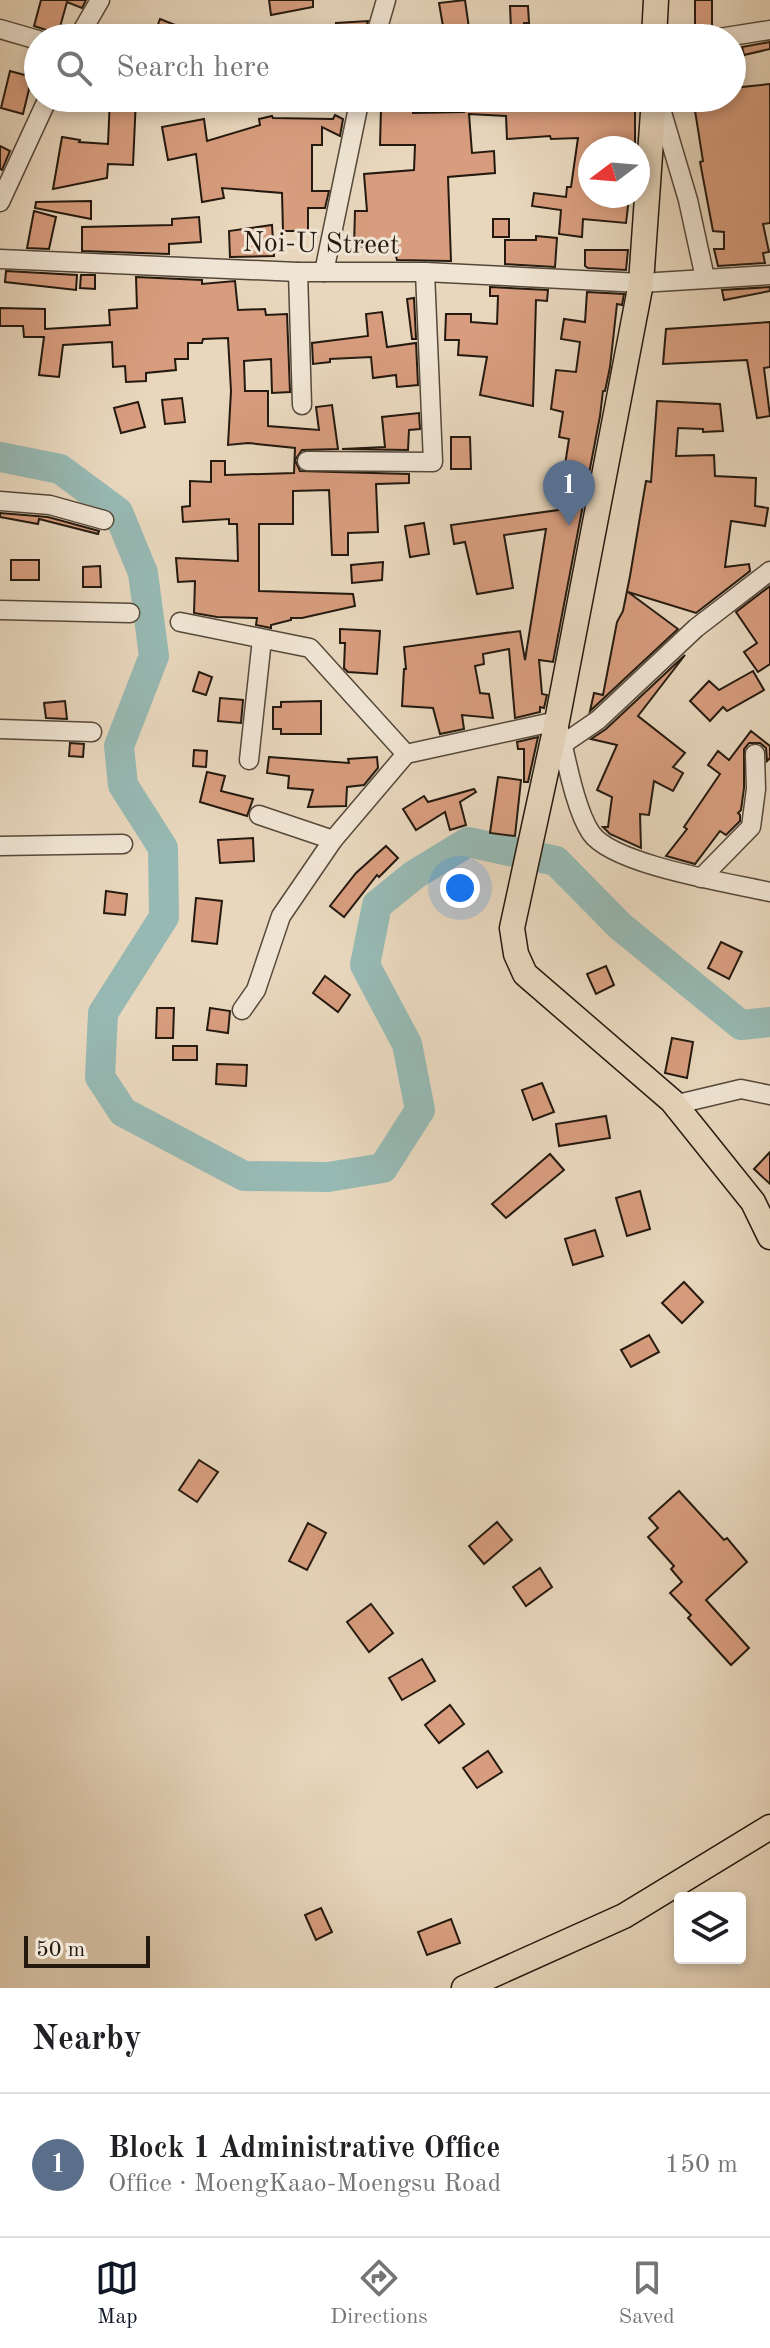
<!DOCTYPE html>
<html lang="en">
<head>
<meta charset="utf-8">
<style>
	body { margin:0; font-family:"Old Standard TT",serif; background:#f2f2f2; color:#202124 }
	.controls { position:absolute; right:24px; bottom:24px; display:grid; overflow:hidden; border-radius:8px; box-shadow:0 4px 12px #0003 }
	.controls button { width:72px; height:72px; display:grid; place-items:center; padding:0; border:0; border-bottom:2px solid #e0e0e0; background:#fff; color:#202124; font:40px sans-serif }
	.compass { position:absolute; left:578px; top:136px; width:72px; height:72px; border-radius:50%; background:#fff; box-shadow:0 4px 12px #0003; rotate:254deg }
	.scale { position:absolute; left:24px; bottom:20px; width:126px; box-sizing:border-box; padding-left:8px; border:4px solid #24190f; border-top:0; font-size:22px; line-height:28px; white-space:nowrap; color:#24190f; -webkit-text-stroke:6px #f0e5d4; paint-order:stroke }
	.you { position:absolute; left:460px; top:888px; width:28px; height:28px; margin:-20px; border:6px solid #fff; border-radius:50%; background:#1a73e8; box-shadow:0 0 0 12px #1a73e833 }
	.badge { display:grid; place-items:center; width:52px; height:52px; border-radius:50%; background:#111827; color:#fff; font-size:26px; font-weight:700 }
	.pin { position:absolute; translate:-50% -66px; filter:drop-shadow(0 2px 4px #0008) }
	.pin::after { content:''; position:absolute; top:42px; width:28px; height:24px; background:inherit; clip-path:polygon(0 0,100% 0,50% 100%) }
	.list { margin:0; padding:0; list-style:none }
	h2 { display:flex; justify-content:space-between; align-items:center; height:104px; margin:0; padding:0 32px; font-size:34px }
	h2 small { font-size:26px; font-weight:400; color:#757577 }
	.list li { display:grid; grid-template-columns:52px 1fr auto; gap:24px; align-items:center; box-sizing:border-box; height:144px; padding:0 32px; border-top:2px solid #e0e0e0 }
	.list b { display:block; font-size:30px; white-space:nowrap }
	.list p { margin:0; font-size:26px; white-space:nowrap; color:#757577 }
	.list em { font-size:26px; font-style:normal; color:#757577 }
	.icon { flex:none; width:44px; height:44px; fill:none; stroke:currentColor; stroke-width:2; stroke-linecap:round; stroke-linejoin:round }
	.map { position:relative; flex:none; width:770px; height:1988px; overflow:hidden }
	.search { position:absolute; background:#fff; box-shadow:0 4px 12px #0003; left:24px; right:24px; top:24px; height:88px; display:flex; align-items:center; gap:20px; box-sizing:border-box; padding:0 28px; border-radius:44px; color:#757577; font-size:30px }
	.sheet { height:248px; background:#fff }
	nav { display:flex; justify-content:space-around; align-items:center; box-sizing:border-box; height:112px; border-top:2px solid #e0e0e0; background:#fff; font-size:22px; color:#757577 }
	nav a { display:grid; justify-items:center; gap:4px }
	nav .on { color:#111827 }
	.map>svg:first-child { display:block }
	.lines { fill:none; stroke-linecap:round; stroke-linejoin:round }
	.river { stroke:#97b9b3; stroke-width:30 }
	.building { fill:#d79d7e; stroke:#24190f; stroke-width:2 }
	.minor-casing { stroke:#55483a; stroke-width:21 }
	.major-casing { stroke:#24190f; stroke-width:27 }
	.minor { stroke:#f0e5d4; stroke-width:18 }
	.major { stroke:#e8d7bd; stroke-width:24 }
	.labels { text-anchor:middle; stroke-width:6; stroke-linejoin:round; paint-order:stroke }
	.street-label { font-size:28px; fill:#24190f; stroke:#f0e5d4 }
</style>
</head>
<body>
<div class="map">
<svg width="770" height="1988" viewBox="0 0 770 1988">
	<rect width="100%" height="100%" fill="#e8d7bd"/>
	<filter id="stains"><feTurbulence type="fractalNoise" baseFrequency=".0025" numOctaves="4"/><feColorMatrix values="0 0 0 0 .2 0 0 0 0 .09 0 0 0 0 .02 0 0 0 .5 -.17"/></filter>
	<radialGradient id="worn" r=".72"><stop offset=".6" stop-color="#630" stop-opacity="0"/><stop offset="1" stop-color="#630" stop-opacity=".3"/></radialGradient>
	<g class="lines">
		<polyline class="river" points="0,457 60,469 118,512 143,573 154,656 119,746 123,785 163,848 164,917 103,1013 100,1077 123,1112 244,1176 328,1177 383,1168 420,1110 407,1044 365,965 377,905 414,875 468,842 556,861 620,926 741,1025 770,1022"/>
	</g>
	<g class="building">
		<polygon points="41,0 86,0 82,8 67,2 58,34 34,26"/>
		<polygon points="269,0 313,0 313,7 271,15"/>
		<polygon points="465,0 469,28 444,32 439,3"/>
		<polygon points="695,0 712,0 712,28 707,38 695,38"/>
		<polygon points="510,6 528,6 529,23 524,23 524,29 511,29"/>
		<polygon points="160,19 178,26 173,38 153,38"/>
		<polygon points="368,21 363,38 337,38 336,23"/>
		<polygon points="770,42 770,49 744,55 742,47"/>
		<polygon points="10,71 32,77 23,114 1,108"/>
		<polygon points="770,84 770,223 763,224 769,252 763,253 765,263 718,266 714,249 724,249 724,232 713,231 700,162 703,161 693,98 732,98 732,88"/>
		<polygon points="110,98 136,98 133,165 108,164 107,178 53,189 62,137 80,140 79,142 108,144"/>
		<polygon points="480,98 497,98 497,103 549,98 635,98 635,148 590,148 590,196 629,198 626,223 583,219 582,237 559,234 561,210 532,206 534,193 566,197 567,187 571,187 578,138 551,139 550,136 507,139 506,116 469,114 472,153 494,151 495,173 448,177 451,261 397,260 394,248 354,246 355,211 367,211 364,174 414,170 415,145 380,145 381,108 413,107 413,113 464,112 464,105 480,104"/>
		<polygon points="335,115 343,119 340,136 322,127 322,145 312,145 312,191 329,191 325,208 308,208 308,231 283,231 282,193 222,188 224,198 202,202 196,154 168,160 162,127 204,119 207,141 260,125 259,119 272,116 273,118 333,119"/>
		<polygon points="0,146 10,151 2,170 0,169"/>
		<polygon points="91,201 91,219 35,208 36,202"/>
		<polygon points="34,211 56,217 49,249 27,248"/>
		<polygon points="199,217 201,242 169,244 169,254 82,251 82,227 172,225 172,219"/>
		<rect x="493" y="219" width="16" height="18"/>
		<polygon points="272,225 274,256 230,257 229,231"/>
		<polygon points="536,236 557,238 555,267 505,264 505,240 536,240"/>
		<polygon points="585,250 628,250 626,270 588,268 585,266"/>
		<polygon points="6,271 77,275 76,290 5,282"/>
		<polygon points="81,275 95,275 95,289 80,288"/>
		<polygon points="136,277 202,280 202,284 235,281 238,310 265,309 266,315 287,314 290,392 272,393 271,359 244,361 245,391 268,391 268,426 319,430 316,407 332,405 338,449 302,450 295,460 300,471 409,474 409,483 376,484 378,532 348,533 348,555 332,555 329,490 293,491 293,524 259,524 259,591 353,594 355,606 302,618 291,618 291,620 271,625 271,628 256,625 257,618 217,617 194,613 195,581 178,582 176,558 238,561 237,524 229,524 229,519 183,522 182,507 190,506 190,481 211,482 211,461 225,461 225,475 294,473 295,448 248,443 228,445 231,391 228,338 203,339 202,343 188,343 188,359 175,359 176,370 146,373 146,381 126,382 125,366 113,367 112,342 63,345 59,377 39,375 44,337 24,337 23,326 0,326 0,308 45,309 45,329 110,325 109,310 137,308"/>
		<polygon points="490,287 548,290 547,301 536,300 533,406 480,395 487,357 458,355 459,340 445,340 446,314 471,314 471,322 497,324 498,296 490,296"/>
		<polygon points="770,287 770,291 724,300 722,290"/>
		<polygon points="587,292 624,294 622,305 617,304 610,367 605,391 603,391 600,416 553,662 539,660 542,694 547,695 544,708 540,707 540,712 515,718 509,649 483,654 484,664 475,666 480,693 489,694 493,718 462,715 464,729 440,734 433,708 402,706 404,669 406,669 404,647 520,631 525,660 546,529 504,535 513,588 477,594 465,542 454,544 451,525 558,510 569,439 559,437 563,412 551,409 556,370 576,372 580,342 561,339 564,319 585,322"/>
		<polygon points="414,298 416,339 412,339 407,299"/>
		<polygon points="382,312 387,347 416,343 418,385 397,387 396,375 373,378 371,357 330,359 330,362 313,364 312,343 368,336 366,314"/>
		<polygon points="770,322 770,367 764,368 770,416 757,418 747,360 663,364 666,329"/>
		<polygon points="182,398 185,422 165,424 162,400"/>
		<polygon points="657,401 720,404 723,431 703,432 703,429 678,428 676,456 714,455 715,476 756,478 755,506 768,508 765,526 731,521 725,567 749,564 750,571 696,613 628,592 678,629 590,711 594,693 603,695 617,622 623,611 630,576 646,481 651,482"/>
		<polygon points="138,402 145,427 121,433 114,408"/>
		<polygon points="419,413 420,429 409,430 408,450 342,449 385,447 382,417"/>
		<polygon points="451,437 470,437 471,469 451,469"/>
		<polygon points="0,513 48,517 99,531 98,534 39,519 38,524 0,517"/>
		<polygon points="424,523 429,554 410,557 405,526"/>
		<rect x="11" y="560" width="28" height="20"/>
		<polygon points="383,562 382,580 352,583 351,565"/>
		<polygon points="100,566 101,587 83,587 83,567"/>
		<polygon points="770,586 770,664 758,672 744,652 757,643 736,612"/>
		<polygon points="340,629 380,631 377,674 348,672 344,668 345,643 340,643"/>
		<polygon points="685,655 638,716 685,753 673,767 683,773 673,791 654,781 649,815 640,814 641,848 610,834 603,827 608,827 612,797 597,790 617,745 591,739 606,729"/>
		<polygon points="753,671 764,690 727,711 723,707 710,721 690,701 709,681 719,690"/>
		<polygon points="199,672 212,677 206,695 193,691"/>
		<polygon points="220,698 243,700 241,723 218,721"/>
		<polygon points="65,701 67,719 46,718 44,703"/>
		<polygon points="321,701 321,734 281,734 281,729 273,729 273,707 281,707 281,702"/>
		<polygon points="751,731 770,746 770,758 767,761 766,748 760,743 749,743 744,749 744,788 741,810 738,813 740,815 740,821 726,835 720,831 695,864 666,856 687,829 684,827 720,774 708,765 718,751 729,760"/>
		<polygon points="538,737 528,782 524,782 524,749 518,749 517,742"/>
		<polygon points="70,743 84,744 83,757 69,756"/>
		<polygon points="194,750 207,751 206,767 193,766"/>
		<polygon points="269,757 349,763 348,759 377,757 378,768 364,785 347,787 346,806 308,807 313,790 288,788 289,776 267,773"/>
		<polygon points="207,772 225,776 221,791 253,799 247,816 200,802"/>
		<polygon points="498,777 521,780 515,836 490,833"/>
		<polygon points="474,789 476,792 460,802 466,825 450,830 445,812 416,830 403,809 424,796 428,802"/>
		<polygon points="253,838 254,861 220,863 218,840"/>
		<polygon points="386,846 398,858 379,877 377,875 344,917 330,906 356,873"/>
		<polygon points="106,891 127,894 125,915 104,913"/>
		<polygon points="196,898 222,901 217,944 192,941"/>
		<polygon points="721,942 742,952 729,979 708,968"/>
		<polygon points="606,966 614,985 596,994 587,974"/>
		<polygon points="325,976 350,995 338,1012 313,993"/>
		<polygon points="157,1008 174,1008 173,1038 156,1038"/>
		<polygon points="210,1008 230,1011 228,1033 207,1030"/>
		<polygon points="672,1038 693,1042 687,1078 665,1073"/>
		<rect x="173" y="1046" width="24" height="14"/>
		<polygon points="217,1064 247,1065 246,1086 216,1084"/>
		<polygon points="542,1083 554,1112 533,1120 522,1090"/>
		<polygon points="606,1116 610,1138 559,1146 556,1124"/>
		<polygon points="770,1152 770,1184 754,1169"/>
		<polygon points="550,1154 564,1170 506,1218 492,1204"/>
		<polygon points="640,1191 650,1229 627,1236 616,1198"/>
		<polygon points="595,1230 603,1256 573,1265 565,1239"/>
		<polygon points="684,1282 703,1302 682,1323 662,1303"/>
		<polygon points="649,1335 659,1352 631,1367 621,1350"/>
		<polygon points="199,1460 218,1472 197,1502 179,1490"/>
		<polygon points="679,1491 724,1540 727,1538 747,1562 706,1600 749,1648 731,1665 688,1618 691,1615 670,1593 682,1582 671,1569 674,1566 648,1537 658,1528 649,1518"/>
		<polygon points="497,1522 512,1540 484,1564 469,1546"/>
		<polygon points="308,1523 326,1533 307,1570 289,1561"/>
		<polygon points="540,1568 552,1587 526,1606 513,1587"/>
		<polygon points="371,1604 393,1633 369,1652 347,1622"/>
		<polygon points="422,1659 435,1681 402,1700 389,1678"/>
		<polygon points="450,1705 464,1724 439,1743 425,1725"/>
		<polygon points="488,1751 502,1772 477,1788 463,1768"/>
		<polygon points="321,1908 332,1932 316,1940 305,1915"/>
		<polygon points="451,1919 460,1943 427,1955 418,1932"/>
	</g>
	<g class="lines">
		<defs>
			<g id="minor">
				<polyline points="0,29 38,40"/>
				<polyline points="78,38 100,0"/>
				<polyline points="375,38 386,0"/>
				<polyline points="719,38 770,30"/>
				<polyline points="658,99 688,200 705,278"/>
				<polyline points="0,202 48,98"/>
				<polyline points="0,259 298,272 425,272 641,283 770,275"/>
				<polyline points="298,272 302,405"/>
				<polyline points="324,272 360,98"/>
				<polyline points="307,461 433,462 425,272"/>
				<polyline points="0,501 50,505 104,520"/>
				<polyline points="0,610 130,613"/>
				<polyline points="180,622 310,648 406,754"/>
				<polyline points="0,729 92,732"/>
				<polyline points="563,744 598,720 696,628 770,571"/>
				<polyline points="249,760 262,639"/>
				<polyline points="259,815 333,840"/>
				<polyline points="0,846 123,844"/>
				<polyline points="701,878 751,827 756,789 755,754"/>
				<path d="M242,1010L256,990L281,916L333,840L406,754L557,721C565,751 574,808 591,833C613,865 730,883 770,892"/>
				<polyline points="672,1101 682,1103 741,1089 770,1095"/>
			</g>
			<g id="major">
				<polyline points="654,38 656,0"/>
				<polyline points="654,98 641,283 557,721 512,928 516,954 525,974 672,1101 753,1202 770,1237"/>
				<polyline points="464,1988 624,1916 770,1827"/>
			</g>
		</defs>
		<use href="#minor" class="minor-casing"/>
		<use href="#major" class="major-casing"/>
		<use href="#minor" class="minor"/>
		<use href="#major" class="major"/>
	</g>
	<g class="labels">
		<g class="street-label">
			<text transform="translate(321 242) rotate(1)" y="10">Noi-U Street</text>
		</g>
	</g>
	<rect width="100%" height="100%" filter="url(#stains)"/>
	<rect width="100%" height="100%" fill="url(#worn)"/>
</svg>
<div class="controls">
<button><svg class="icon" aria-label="layers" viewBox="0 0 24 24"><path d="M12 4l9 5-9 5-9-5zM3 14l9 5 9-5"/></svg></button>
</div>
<svg class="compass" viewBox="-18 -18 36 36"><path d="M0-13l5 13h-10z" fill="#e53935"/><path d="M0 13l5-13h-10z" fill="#757577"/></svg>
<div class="scale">50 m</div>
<div class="you"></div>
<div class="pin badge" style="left:569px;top:526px;background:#5c6f8a">1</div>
<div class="search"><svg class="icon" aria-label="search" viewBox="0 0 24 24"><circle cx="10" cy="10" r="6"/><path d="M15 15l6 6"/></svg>Search here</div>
</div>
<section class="sheet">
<h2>Nearby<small></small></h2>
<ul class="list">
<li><span class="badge" style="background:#5c6f8a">1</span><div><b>Block 1 Administrative Office</b><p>Office · MoengKaao-Moengsu Road</p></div><em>150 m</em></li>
</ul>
</section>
<nav>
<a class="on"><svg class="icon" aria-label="map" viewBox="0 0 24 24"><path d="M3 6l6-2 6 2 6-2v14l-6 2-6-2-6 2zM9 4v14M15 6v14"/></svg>Map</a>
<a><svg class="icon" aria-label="directions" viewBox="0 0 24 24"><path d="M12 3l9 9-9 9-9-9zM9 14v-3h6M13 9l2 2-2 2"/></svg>Directions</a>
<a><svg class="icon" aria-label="saved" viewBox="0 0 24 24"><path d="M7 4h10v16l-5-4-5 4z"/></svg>Saved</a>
</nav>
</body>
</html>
